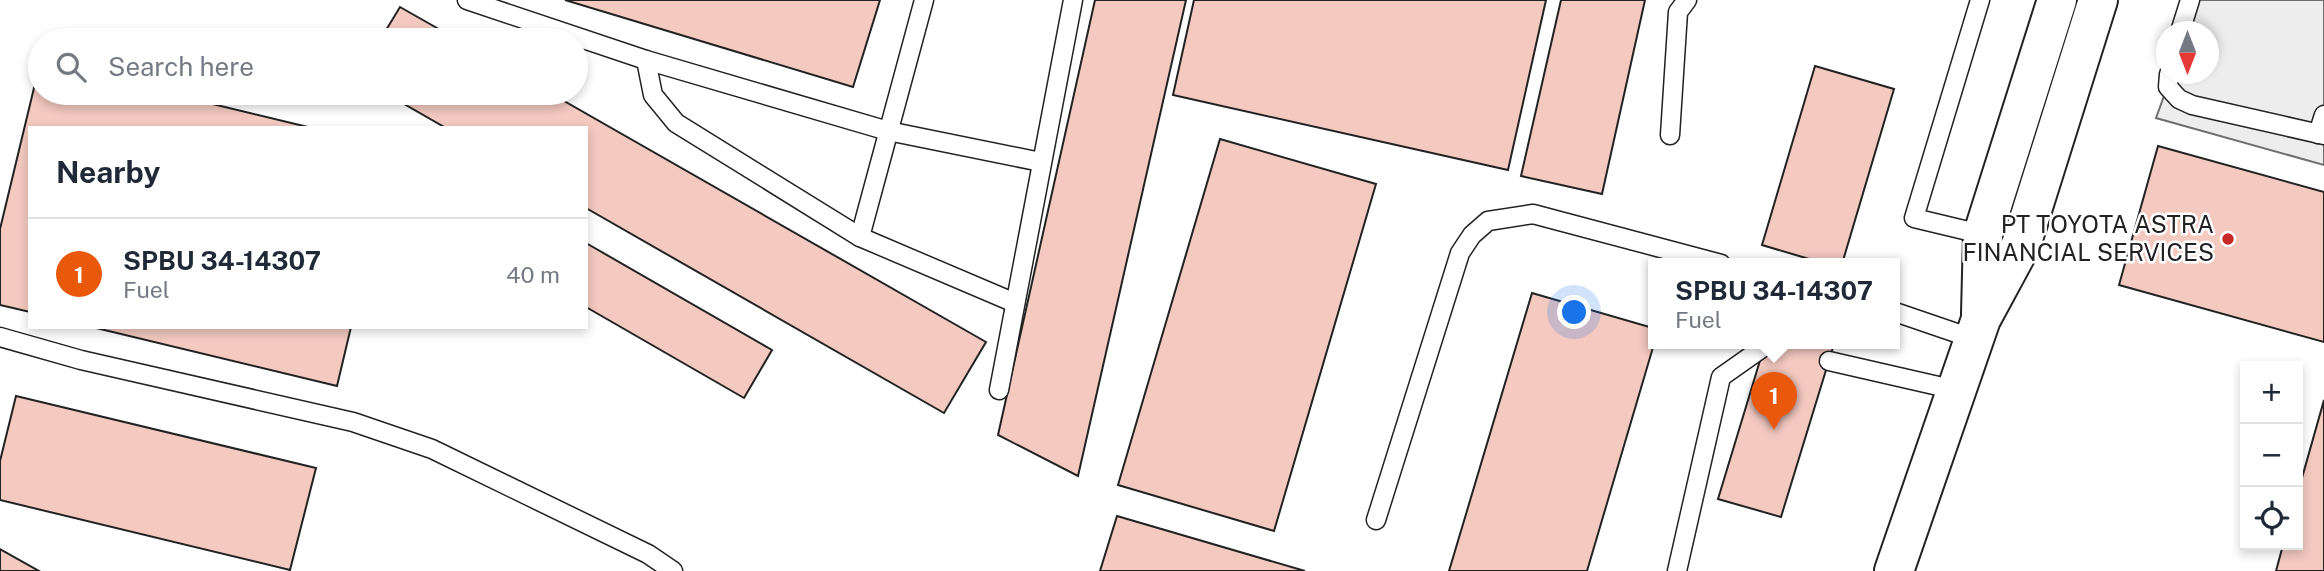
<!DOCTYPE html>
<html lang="en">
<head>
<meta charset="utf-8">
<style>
	body { margin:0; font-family:"Public Sans",sans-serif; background:#f2f2f3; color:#1f2937 }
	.controls { position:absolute; right:21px; bottom:21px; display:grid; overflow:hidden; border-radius:0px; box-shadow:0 4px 10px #0003 }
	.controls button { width:63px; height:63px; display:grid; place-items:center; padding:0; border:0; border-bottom:2px solid #e0e1e3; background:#fff; color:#1f2937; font:35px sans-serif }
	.compass { position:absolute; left:2156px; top:21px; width:63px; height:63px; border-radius:50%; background:#fff; box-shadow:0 4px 10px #0003; rotate:180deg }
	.you { position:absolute; left:1575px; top:313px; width:24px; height:24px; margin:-18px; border:5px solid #fff; border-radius:50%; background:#1a73e8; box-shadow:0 0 0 10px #1a73e833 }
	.badge { display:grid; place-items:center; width:46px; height:46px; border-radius:50%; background:#ea580c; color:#fff; font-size:23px; font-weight:700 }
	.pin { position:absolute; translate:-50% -58px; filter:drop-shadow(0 2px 4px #0008) }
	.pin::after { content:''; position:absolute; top:37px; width:24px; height:21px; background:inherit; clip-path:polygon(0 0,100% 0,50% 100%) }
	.popup { position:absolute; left:1648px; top:258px; width:252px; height:91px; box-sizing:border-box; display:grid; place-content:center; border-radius:0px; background:#fff; filter:drop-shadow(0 2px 5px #0005); font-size:23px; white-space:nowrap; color:#747a83 }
	.popup b { font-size:26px; color:#1f2937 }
	.popup::after { content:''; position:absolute; left:50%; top:100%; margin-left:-14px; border:14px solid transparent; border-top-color:#fff }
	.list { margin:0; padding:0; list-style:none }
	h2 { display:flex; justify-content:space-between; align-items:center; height:91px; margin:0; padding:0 28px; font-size:30px }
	h2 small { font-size:23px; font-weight:400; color:#747a83 }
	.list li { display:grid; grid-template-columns:46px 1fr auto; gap:21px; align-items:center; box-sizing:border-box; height:112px; padding:0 28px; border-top:2px solid #e0e1e3 }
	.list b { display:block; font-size:26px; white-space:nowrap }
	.list p { margin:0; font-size:23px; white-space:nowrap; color:#747a83 }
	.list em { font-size:23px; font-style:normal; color:#747a83 }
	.icon { flex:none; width:38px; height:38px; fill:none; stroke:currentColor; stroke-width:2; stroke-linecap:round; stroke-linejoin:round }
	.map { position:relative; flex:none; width:2324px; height:571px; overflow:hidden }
	.search { position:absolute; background:#fff; box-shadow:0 4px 10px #0003; left:28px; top:28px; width:560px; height:77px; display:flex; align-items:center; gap:18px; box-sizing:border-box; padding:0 24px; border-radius:38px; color:#747a83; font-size:26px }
	.panel { position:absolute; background:#fff; box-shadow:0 4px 10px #0003; left:28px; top:126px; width:560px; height:203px; border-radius:0px }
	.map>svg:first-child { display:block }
	.parking { fill:#ededed; stroke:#6f6f6f; stroke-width:2 }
	.building { fill:#f3c9c0; stroke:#222; stroke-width:2 }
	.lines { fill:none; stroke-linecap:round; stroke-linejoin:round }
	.lane-casing { stroke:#222; stroke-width:21 }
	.secondary-casing { stroke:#222; stroke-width:42 }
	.lane { stroke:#fff; stroke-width:18 }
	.secondary { stroke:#fff; stroke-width:38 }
	.poi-dot { fill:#c62828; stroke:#fff; stroke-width:2.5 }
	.labels { text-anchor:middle; stroke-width:5; stroke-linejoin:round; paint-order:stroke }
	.poi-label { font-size:24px; fill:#222; stroke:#fff; text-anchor:end }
</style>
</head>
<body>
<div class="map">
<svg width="2324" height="571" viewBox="0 0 2324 571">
	<rect width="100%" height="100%" fill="#fff"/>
	<polygon class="parking" points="2199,0 2324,0 2324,165 2156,118 2172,74 2208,74 2208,32 2188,31"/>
	<g class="building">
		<polygon points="565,0 880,0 853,87"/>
		<polygon points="1095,0 1186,0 1078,476 998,435"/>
		<polygon points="1194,0 1546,0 1508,170 1173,95"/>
		<polygon points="1561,0 1645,0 1602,194 1521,176"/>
		<polygon points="400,7 458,40 380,40"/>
		<polygon points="40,63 40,93 167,93 312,128 30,128 30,312 0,305 0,229"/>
		<polygon points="1815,66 1894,89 1842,264 1826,264 1762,245"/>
		<polygon points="385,93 550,93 986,342 944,413 586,208 586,128 446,128"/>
		<polygon points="1220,139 1376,184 1274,531 1118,485"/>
		<polygon points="2158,146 2324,192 2324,342 2119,285"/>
		<polygon points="586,243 772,350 744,398 586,307"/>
		<polygon points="1532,293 1653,328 1654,344 1587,571 1449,571"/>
		<polygon points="92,327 351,327 337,386"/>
		<polygon points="1765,344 1834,344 1781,517 1718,499"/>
		<polygon points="16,396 316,468 290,570 0,500 0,461"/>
		<polygon points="2324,400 2324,571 2276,571 2283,545 2298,545 2298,492"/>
		<polygon points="1117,516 1305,571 1100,571"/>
		<polygon points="0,549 39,571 0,571"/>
	</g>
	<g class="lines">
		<defs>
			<g id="lane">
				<polyline points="467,0 646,60 888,131 1041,162"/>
				<polyline points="924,0 860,237 1015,303"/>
				<polyline points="1980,0 1914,218 1985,235"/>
				<polyline points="2180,32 2190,0"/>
				<polyline points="646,60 653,95 676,123 860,237"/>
				<polyline points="2169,74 2168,87 2179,99 2192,105 2324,135"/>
				<polyline points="2318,134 2324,115"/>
				<polyline points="1670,135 1678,12 1687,0"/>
				<polyline points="1895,312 1974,339"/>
				<polyline points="0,337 81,360 353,422 432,449 648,554 673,571"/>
				<polyline points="1829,361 1947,388 1955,393"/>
				<polyline points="999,390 1073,0"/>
				<polyline points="1376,520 1460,253 1472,235 1488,221 1533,214 1721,264"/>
				<polyline points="1677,571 1721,377 1765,346"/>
			</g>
			<g id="secondary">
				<polyline points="1981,314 1983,234 2057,0"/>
				<polyline points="1894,571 1981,319 2021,245 2098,0"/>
			</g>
		</defs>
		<use href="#lane" class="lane-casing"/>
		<use href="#secondary" class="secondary-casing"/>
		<use href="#lane" class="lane"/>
		<use href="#secondary" class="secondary"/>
	</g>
	<circle class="poi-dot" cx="2228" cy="239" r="7"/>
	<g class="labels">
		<g class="poi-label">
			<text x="2214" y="233">PT TOYOTA ASTRA<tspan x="2214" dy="28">FINANCIAL SERVICES</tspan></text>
		</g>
	</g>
</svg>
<div class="controls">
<button>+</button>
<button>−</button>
<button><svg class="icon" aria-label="locate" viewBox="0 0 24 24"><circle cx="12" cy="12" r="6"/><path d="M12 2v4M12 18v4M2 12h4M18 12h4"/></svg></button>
</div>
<svg class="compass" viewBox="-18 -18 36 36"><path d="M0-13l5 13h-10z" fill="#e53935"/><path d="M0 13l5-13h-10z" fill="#747a83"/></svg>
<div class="you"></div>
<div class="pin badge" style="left:1774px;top:430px">1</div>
<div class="popup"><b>SPBU 34-14307</b>Fuel</div>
<div class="search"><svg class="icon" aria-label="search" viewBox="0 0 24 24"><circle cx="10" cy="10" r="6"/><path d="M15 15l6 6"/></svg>Search here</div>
<section class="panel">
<h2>Nearby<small></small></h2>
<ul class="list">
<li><span class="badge">1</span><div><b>SPBU 34-14307</b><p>Fuel</p></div><em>40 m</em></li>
</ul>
</section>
</div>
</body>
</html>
